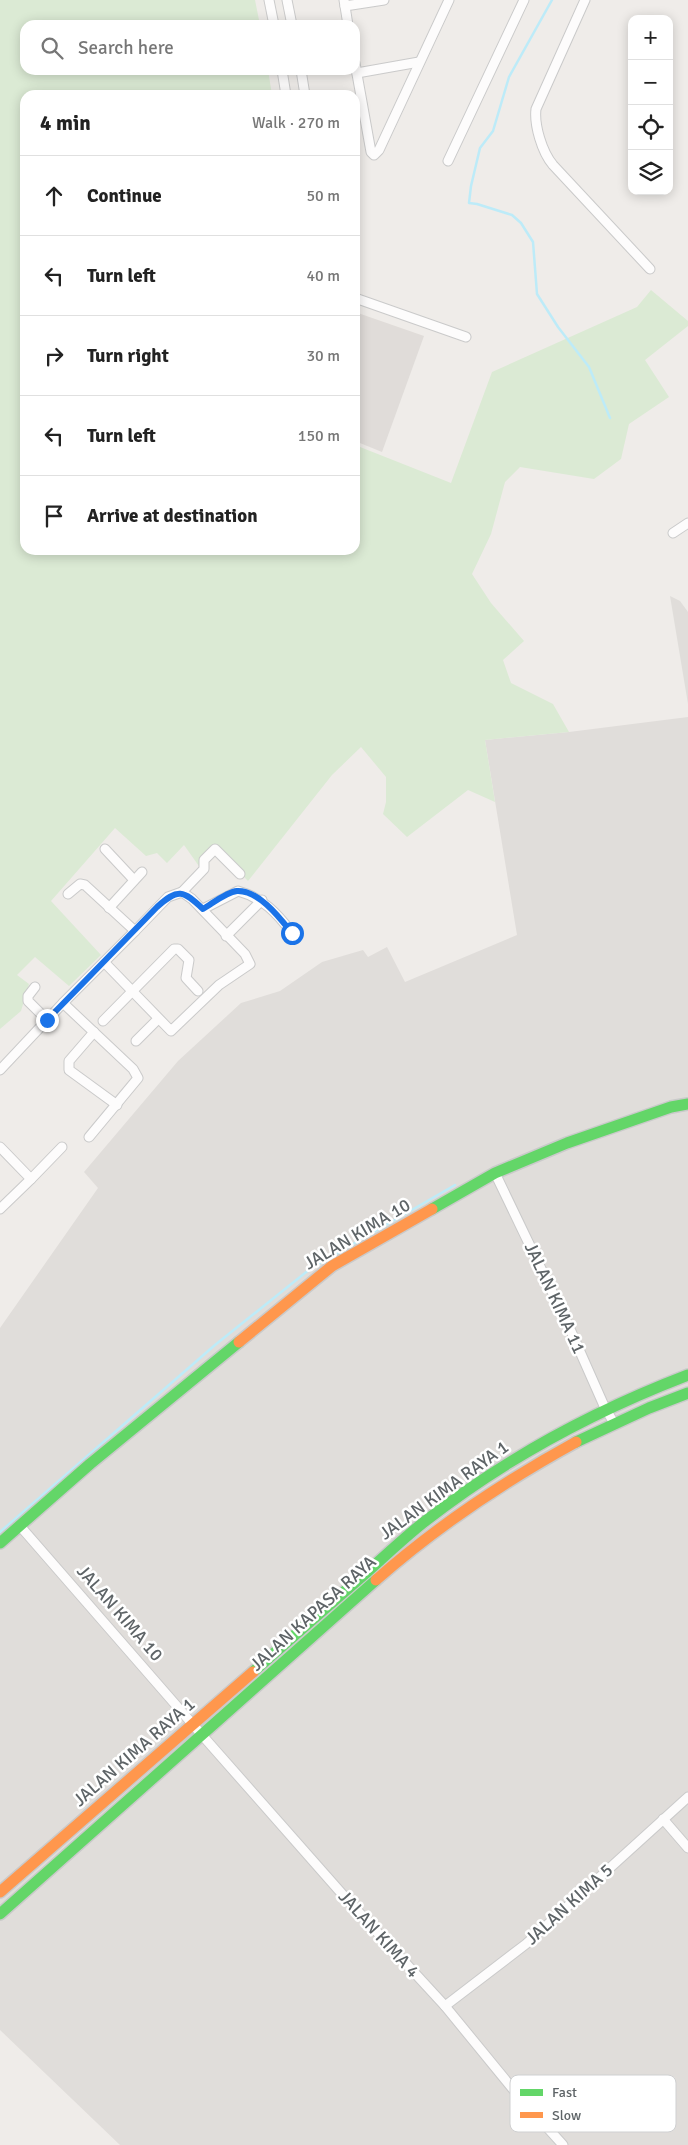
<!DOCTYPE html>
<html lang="en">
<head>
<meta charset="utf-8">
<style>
	body { margin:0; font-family:Signika,sans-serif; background:#f6f6f6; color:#222 }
	.controls { position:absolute; right:15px; top:15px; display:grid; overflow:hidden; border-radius:10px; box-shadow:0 2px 12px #0003 }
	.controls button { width:45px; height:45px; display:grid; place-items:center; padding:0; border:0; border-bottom:1px solid #e0e0e0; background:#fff; color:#222; font:25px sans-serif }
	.stop { position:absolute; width:15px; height:15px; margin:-11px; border:4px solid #1a73e8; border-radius:50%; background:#fff }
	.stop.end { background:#1a73e8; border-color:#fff; box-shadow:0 1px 5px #0008 }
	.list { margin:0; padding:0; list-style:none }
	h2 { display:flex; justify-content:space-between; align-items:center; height:65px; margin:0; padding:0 20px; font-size:21px }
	h2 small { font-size:16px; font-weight:400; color:#767676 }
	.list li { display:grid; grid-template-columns:32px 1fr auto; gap:15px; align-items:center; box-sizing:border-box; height:80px; padding:0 20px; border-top:1px solid #e0e0e0 }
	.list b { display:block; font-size:19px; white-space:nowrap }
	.list em { font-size:16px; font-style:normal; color:#767676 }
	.icon { flex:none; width:28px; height:28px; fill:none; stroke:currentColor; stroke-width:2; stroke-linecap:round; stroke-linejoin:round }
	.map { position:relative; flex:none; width:688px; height:2145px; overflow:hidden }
	.search { position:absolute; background:#fff; box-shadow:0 2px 12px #0003; left:20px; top:20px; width:340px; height:55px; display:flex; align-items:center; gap:12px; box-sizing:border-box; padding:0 18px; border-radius:15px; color:#767676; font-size:19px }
	.panel { position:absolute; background:#fff; box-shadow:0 2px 12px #0003; left:20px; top:90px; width:340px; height:465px; border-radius:15px }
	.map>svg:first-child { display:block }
	.industrial { fill:#e0ddda }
	.education { fill:#e0dcd9 }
	.green { fill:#dbead4 }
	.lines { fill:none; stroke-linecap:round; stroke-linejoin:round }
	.stream { stroke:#bdebf8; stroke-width:2.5 }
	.street-casing { stroke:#cacaca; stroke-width:11 }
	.fast-casing { stroke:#cacaca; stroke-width:14 }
	.slow-casing { stroke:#cacaca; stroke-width:14 }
	.street { stroke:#fdfcfc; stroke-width:9 }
	.fast { stroke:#63d668; stroke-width:11 }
	.slow { stroke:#ff974d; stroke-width:11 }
	.route { stroke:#1a73e8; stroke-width:6 }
	.labels { text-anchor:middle; stroke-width:5; stroke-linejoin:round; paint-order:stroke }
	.street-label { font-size:18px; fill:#5e6467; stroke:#fff }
	.key { fill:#fff; stroke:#cfd0d1; stroke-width:1 }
	.key-label { font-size:14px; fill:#5e6467 }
</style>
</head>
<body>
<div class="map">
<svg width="688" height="2145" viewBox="0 0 688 2145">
	<rect width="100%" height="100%" fill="#efece9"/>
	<g class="industrial">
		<polygon points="670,596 680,601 688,612 688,704"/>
		<polygon points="688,717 688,2145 120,2145 0,2030 0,1328 98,1188 84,1172 178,1061 241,1003 280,991 322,962 363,950 368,957 387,947 405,982 517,935 485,740 569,732"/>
	</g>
	<polygon class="education" points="355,312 424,336 382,452 355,441"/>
	<polygon class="green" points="0,0 255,0 260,25 25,25 25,70 268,70 272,95 25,95 25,550 355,550 355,445 451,483 492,372 637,307 651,290 688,321 688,326 645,360 669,397 629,424 621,459 594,479 520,467 505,482 491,534 472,574 491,603 524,641 503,660 511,683 553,704 569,732 485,740 495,802 468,790 407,837 383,814 386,802 386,777 361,747 332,775 248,881 217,849 201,869 184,845 167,863 157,853 146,856 115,828 51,901 101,955 69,986 35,957 17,975 29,984 21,1011 0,1029"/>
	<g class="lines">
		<g class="stream">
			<polyline points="552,0 509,77 493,131 480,148 471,186 469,203 477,204 512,215 521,223 533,242 537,294 558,327 589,367 610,418"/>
			<polyline points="0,1532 215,1345 310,1269 455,1185"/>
		</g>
		<defs>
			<g id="street">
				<polyline points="269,0 274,25"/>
				<polyline points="287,0 292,25"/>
				<polyline points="344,0 348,25"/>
				<path d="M585,0L536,109C534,125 542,152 553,165L650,269"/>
				<polyline points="345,6 384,0"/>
				<polyline points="355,63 371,152 374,155 379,150 449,0"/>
				<polyline points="282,70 286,95"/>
				<polyline points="301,70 305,95"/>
				<polyline points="357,73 419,62"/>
				<polyline points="448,161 524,0"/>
				<polyline points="355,298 466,337"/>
				<polyline points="673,533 688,523"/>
				<polyline points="105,849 134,880"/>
				<polyline points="182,892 204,869 204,860 215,849 240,874"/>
				<polyline points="109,908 142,872"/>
				<path d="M203,909L238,891C263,898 277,913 292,933"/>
				<polyline points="226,936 262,900"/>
				<polyline points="104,962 171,1031 219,985 250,964 245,954 192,899 182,892 168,897 135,931"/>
				<polyline points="35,987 28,996 28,1001 47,1020"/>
				<polyline points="63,1003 133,1069 138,1078 89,1137"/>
				<polyline points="103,1021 174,949 178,949 189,960 186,978 198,991"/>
				<polyline points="94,1032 69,1061 69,1070 117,1105"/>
				<polyline points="136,1041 158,1019"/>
				<polyline points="0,1070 63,1003 135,931 85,885 80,884 68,894"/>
				<polyline points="0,1147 31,1179 0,1209"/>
				<polyline points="495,1173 570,1329 605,1408 614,1423"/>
				<polyline points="31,1179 62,1147"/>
				<polyline points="20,1526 202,1735 343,1895 445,2006 517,2094 563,2145"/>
				<polyline points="663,1819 688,1848"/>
				<polyline points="445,2006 526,1944 688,1797"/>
			</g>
			<g id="fast">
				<polyline points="432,1209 495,1173 567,1143 671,1107 688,1104"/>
				<polyline points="576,1442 649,1408 688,1393"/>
				<polyline points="0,1543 90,1464 239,1342"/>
				<path d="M253,1672C291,1638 329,1605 367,1572C386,1555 404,1538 424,1522C503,1460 594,1411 688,1375"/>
				<polyline points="0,1914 376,1580"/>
			</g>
			<g id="slow">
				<polyline points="239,1342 332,1266 432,1209"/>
				<path d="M376,1580C436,1527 505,1481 576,1442"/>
				<polyline points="0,1892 253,1672"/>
			</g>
		</defs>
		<use href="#street" class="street-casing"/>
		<use href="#fast" class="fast-casing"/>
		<use href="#slow" class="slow-casing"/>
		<use href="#street" class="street"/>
		<use href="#fast" class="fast"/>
		<use href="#slow" class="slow"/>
	</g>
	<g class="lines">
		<path class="route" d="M47,1020L157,907C178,888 183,890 203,909C212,904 226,892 237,891C259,890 280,918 292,933"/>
	</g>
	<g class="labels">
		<g class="street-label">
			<text transform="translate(357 1234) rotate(-31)" y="6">JALAN KIMA 10</text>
			<text transform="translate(555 1298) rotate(65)" y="6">JALAN KIMA 11</text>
			<text transform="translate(444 1490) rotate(-36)" y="6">JALAN KIMA RAYA 1</text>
			<text transform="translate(120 1613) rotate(49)" y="6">JALAN KIMA 10</text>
			<text transform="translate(313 1613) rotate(-42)" y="6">JALAN KAPASA RAYA</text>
			<text transform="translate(134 1752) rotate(-41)" y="6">JALAN KIMA RAYA 1</text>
			<text transform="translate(569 1904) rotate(-42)" y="6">JALAN KIMA 5</text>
			<text transform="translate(379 1934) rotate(48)" y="6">JALAN KIMA 4</text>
		</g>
	</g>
	<rect x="510" y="2075" width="166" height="57" rx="8" class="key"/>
	<rect x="520" y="2089" width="23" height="7" fill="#63d668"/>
	<rect x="520" y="2112" width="23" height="6" fill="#ff974d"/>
	<g class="key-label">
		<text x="552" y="2097">Fast</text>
		<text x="552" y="2120">Slow</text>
	</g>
</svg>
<div class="controls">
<button>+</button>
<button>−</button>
<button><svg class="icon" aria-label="locate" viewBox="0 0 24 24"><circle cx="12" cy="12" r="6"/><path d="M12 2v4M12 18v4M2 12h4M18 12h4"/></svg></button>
<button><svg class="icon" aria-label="layers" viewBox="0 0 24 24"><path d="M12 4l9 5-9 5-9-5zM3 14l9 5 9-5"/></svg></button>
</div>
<div class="stop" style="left:292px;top:933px"></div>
<div class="stop end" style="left:47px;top:1020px"></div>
<div class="search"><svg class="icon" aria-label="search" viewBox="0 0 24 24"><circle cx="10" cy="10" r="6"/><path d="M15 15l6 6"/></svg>Search here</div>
<section class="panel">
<h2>4 min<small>Walk · 270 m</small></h2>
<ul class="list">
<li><svg class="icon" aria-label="ahead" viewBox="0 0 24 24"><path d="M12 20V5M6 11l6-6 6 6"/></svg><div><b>Continue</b></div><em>50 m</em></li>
<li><svg class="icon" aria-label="left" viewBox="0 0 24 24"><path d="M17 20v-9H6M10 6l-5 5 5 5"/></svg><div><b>Turn left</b></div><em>40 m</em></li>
<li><svg class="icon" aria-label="right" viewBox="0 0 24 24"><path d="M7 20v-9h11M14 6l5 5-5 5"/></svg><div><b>Turn right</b></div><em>30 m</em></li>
<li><svg class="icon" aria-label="left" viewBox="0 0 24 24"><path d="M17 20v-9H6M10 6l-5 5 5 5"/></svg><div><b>Turn left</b></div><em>150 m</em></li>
<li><svg class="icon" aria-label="arrive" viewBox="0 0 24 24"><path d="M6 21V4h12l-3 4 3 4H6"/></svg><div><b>Arrive at destination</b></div></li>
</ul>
</section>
</div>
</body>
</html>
